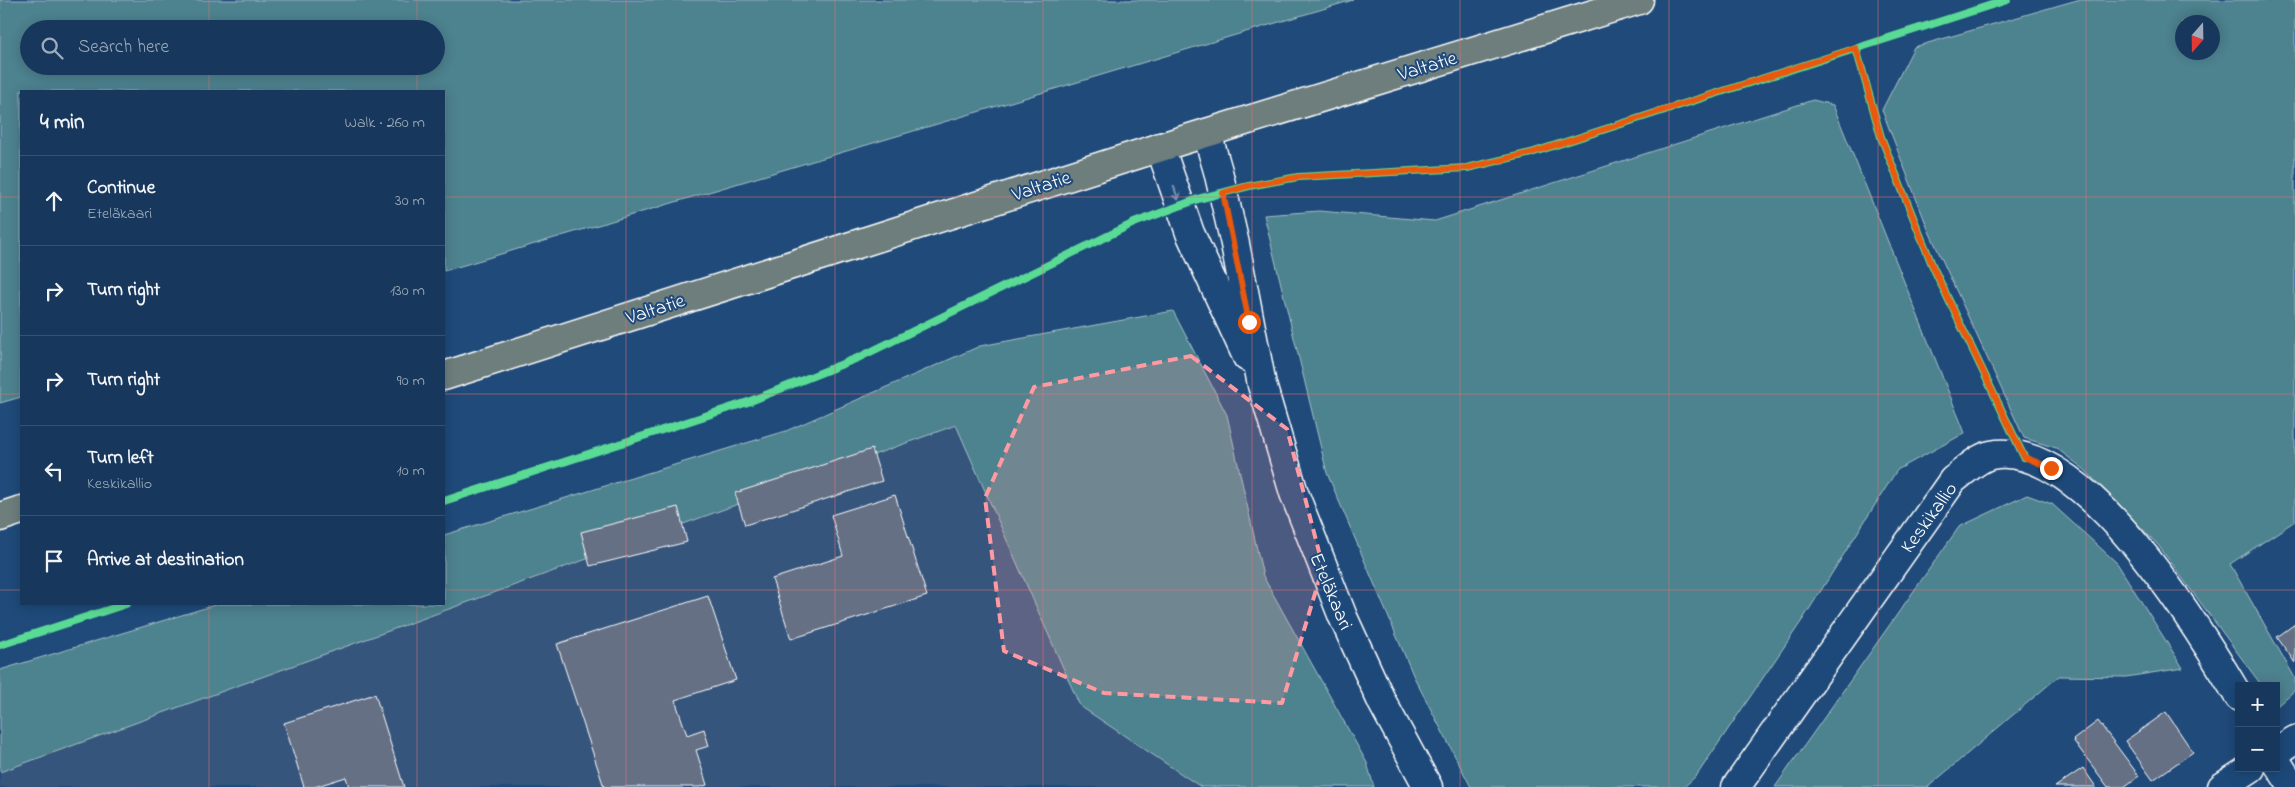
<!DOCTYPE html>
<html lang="en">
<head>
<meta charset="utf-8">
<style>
	body { margin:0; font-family:"Indie Flower",sans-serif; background:#203f62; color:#f1f3f6 }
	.controls { position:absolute; right:15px; bottom:15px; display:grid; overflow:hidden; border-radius:0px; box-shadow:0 2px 12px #0003 }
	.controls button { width:45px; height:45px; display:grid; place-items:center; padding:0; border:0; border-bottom:1px solid #365272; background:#17385c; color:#f1f3f6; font:25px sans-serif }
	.compass { position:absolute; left:2175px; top:15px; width:45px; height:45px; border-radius:50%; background:#17385c; box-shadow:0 2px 12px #0003; rotate:200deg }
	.stop { position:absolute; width:15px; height:15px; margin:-11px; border:4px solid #ea580c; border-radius:50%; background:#fff }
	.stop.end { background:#ea580c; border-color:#fff; box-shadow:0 1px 5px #0008 }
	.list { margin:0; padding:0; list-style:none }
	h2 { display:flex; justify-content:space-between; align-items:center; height:65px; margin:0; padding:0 20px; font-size:21px }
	h2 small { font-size:16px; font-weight:400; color:#9eacbb }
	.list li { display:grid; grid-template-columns:32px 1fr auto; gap:15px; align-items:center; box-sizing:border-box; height:90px; padding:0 20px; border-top:1px solid #365272 }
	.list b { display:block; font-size:19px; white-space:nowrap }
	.list p { margin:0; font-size:16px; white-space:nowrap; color:#9eacbb }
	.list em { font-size:16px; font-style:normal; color:#9eacbb }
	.icon { flex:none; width:28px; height:28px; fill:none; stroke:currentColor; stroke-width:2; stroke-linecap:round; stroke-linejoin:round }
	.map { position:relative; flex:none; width:2295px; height:787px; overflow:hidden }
	.search { position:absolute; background:#17385c; box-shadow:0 2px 12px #0003; left:20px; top:20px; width:425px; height:55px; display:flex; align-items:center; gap:12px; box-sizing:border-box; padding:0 18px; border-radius:28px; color:#9eacbb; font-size:19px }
	.panel { position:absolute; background:#17385c; box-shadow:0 2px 12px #0003; left:20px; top:90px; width:425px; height:515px; border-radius:0px }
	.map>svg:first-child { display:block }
	.built { fill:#34557d }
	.green { fill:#4e828f; stroke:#a6c0c7; fill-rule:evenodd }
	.building { fill:#656f85; stroke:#fff }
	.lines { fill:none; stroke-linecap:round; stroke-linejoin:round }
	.minor-casing { stroke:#fff; stroke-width:31 }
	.tertiary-casing { stroke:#fff; stroke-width:31 }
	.trunk-casing { stroke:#fff; stroke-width:31 }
	.minor { stroke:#1f4a7a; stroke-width:28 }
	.tertiary { stroke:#1f4a7a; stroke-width:28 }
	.trunk { stroke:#6d7e7c; stroke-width:28 }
	.cycleway-casing { stroke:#1f4a7a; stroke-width:11 }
	.cycleway { stroke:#5adb95; stroke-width:8 }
	.oneway { stroke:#7992af }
	.route { stroke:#ea580c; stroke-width:6 }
	.marked { fill:#ff9aa2; fill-opacity:0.2; stroke:#ff9aa2; stroke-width:4; stroke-dasharray:10 6; stroke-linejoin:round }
	.grid { fill:none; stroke:#e47373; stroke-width:1; stroke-opacity:0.55 }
	.labels { text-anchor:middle; stroke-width:4; stroke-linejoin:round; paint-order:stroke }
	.street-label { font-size:20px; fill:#fff; stroke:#1f4a7a }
</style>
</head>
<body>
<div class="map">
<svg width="2295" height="787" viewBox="0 0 2295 787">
	<rect width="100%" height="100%" fill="#1f4a7a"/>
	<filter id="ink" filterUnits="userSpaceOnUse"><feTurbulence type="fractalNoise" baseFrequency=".02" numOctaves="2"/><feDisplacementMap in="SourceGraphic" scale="10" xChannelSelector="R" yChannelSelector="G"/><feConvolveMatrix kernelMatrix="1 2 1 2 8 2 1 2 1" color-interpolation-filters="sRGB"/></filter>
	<g filter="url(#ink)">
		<polygon class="built" points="957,425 1080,706 1201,787 0,787 0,772"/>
		<g class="green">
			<path d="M0,0H1353L444,271V91H21V397L0,403ZM29,29H436V66H29Z"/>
			<path d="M2077,0H2295V521L2230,564L2295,678V690L2277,706L2276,686H2262L2158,545L2084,469L2056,448L2024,438L1928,229L1882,110L1914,47ZM2212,22V52H2182V22Z"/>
			<polygon points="1813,100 1833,105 1965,433 1897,470 1803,619 1697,775 1684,787 1471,787 1414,677 1327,473 1264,215 1319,211 1435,221"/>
			<polygon points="1173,311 1227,415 1263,576 1367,763 1374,787 1201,787 1080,706 956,425 0,772 0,670 218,604 444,604 444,535 786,431 980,346"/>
			<polygon points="2027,495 2052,504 2117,563 2183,668 2126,677 2059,676 1928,787 1775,787 1959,527"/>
		</g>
		<g class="building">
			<polygon points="872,449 882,481 745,525 735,493"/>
			<polygon points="895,495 927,596 791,639 772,579 843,556 831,515"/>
			<polygon points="678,507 687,542 590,566 581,532"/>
			<polygon points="708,596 736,680 675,700 687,735 704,729 709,746 696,750 707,785 700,787 604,787 557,644"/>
			<polygon points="2295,624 2295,663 2277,637"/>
			<polygon points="375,694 404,787 349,787 346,777 314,787 304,787 284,723"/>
			<polygon points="2166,712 2193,752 2153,780 2125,741"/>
			<polygon points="2098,721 2139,776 2124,787 2108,787 2073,740"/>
			<polygon points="2083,768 2096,787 2055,787"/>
		</g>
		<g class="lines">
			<defs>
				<g id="minor">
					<polyline points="2276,752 2295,740"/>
					<polyline points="2276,761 2293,787"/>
					<path d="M1736,787L1953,480C1964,472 1977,458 1991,455C2083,437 2199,629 2239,697"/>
					<polyline points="2222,787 2251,768"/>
				</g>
				<g id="tertiary">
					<polyline points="1207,133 1218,171 1235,244 1262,385 1294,493 1343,617 1382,702 1428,787"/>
					<polyline points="1160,147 1190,233 1247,357"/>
				</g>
				<g id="trunk">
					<polyline points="444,376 1180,141 1639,0"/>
					<polyline points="0,517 21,510"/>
				</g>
			</defs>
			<use href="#minor" class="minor-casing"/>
			<use href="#tertiary" class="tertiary-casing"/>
			<use href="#trunk" class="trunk-casing"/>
			<use href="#minor" class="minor"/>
			<use href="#tertiary" class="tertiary"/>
			<use href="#trunk" class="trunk"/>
			<defs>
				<g id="cycleway">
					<polyline points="1856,48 1881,137 1933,267 2024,457"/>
					<polyline points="444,501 748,402 860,357 1134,223 1198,199 1249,186 1298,177 1467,168 1531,153 2007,0"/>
					<polyline points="0,645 126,604"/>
				</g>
			</defs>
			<use href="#cycleway" class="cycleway-casing"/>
			<use href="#cycleway" class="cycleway"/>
		</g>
		<defs><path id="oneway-shaft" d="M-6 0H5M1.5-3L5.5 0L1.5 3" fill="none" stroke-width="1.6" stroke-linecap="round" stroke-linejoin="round" transform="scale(1.25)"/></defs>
		<use class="oneway" href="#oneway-shaft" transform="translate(1176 193) rotate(71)"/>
	</g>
	<g class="lines" filter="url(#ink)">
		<polyline class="route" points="1249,322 1223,193 1248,186 1298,177 1467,168 1531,153 1856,48 1881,137 1933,267 2024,457 2051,468"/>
	</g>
	<path class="marked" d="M1191,356L1287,429L1323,567L1282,703L1104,693L1004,651L985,498L1034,387Z"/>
	<path class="grid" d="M209,0V29M417,0V29M626,0V787M835,0V787M1043,0V787M1252,0V787M1460,0V787M1669,0V787M1878,0V787M2086,0V787M209,66V91M417,66V91M0,197H21M444,197H2295M0,394H21M444,394H2295M0,590H21M444,590H2295M209,604V787M417,604V787"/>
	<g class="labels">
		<g class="street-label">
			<text transform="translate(1427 65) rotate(-17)" y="7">Valtatie</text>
			<text transform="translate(1041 185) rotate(-18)" y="7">Valtatie</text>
			<text transform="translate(655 308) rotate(-18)" y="7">Valtatie</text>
			<text transform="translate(1928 517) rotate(-54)" y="7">Keskikallio</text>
			<text transform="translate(1332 591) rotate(67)" y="7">Eteläkaari</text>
		</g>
	</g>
</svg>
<div class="controls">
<button>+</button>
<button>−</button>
</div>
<svg class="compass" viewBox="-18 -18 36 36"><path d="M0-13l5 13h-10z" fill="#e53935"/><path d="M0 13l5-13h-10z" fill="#9eacbb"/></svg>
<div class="stop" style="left:1249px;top:322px"></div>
<div class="stop end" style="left:2051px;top:468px"></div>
<div class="search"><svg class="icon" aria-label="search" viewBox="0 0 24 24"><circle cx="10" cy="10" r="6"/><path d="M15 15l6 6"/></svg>Search here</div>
<section class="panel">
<h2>4 min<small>Walk · 260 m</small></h2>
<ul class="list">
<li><svg class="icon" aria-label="ahead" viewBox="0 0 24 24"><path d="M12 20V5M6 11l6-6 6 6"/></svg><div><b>Continue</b><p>Eteläkaari</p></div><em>30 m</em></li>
<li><svg class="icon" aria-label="right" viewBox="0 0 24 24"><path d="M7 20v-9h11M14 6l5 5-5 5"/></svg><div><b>Turn right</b></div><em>130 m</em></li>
<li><svg class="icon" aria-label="right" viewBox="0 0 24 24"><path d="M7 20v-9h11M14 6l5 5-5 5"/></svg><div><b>Turn right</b></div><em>90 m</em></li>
<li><svg class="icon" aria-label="left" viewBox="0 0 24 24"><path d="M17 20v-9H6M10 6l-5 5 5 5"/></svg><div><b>Turn left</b><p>Keskikallio</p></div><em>10 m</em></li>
<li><svg class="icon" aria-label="arrive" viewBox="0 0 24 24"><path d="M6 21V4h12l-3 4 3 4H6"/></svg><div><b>Arrive at destination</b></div></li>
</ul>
</section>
</div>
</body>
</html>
